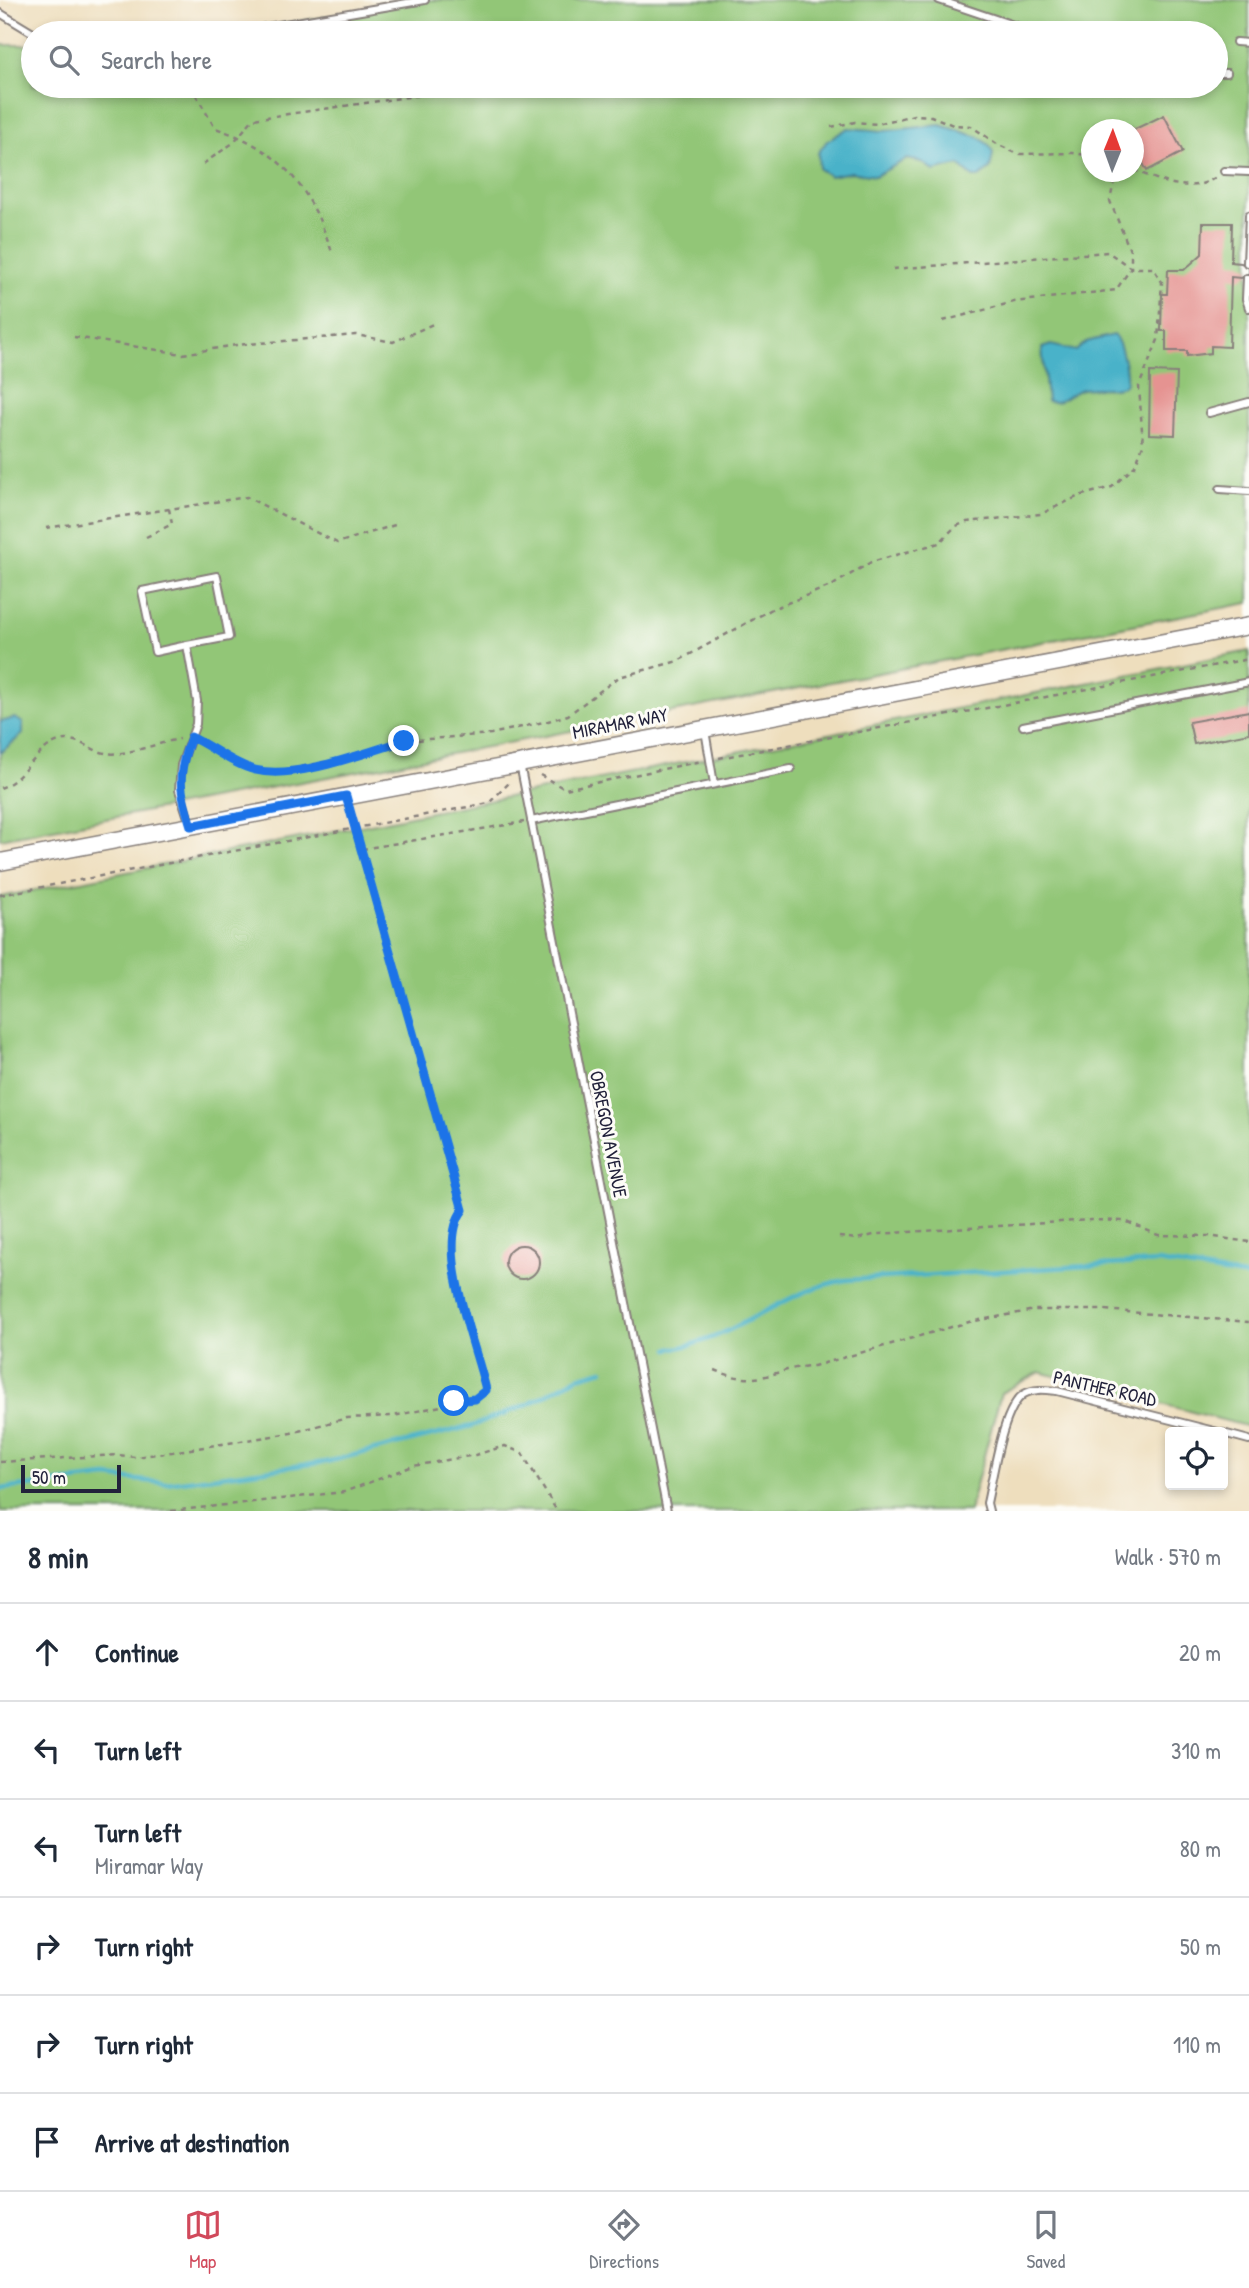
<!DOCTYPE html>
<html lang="en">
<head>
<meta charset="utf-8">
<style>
	body { margin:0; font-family:"Patrick Hand",sans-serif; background:#f6f6f7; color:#1f2937 }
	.controls { position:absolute; right:21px; bottom:21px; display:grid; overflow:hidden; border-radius:7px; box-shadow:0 4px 10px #0003 }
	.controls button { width:63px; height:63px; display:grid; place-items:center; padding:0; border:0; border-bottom:2px solid #e0e1e3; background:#fff; color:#1f2937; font:35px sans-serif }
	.compass { position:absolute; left:1081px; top:119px; width:63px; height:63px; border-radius:50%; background:#fff; box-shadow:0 4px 10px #0003; rotate:1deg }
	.scale { position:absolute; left:21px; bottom:18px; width:100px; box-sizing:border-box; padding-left:7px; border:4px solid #22223b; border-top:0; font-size:19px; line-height:24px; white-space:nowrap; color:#22223b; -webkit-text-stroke:5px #fdfcf7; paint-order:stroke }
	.stop { position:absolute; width:21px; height:21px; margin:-16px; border:5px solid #1a73e8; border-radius:50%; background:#fff }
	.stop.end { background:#1a73e8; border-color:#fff; box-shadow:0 2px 7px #0008 }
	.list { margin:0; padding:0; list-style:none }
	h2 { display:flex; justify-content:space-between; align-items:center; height:91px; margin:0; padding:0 28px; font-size:30px }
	h2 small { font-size:23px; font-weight:400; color:#747a83 }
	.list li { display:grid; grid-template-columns:46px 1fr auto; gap:21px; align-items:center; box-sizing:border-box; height:98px; padding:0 28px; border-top:2px solid #e0e1e3 }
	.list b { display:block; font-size:26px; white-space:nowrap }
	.list p { margin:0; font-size:23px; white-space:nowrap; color:#747a83 }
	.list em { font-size:23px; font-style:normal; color:#747a83 }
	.icon { flex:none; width:38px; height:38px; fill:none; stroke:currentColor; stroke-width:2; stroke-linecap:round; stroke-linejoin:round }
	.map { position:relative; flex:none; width:1249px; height:1511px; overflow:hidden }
	.search { position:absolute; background:#fff; box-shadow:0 4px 10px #0003; left:21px; right:21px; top:21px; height:77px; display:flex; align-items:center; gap:18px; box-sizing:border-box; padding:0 24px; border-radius:38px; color:#747a83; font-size:26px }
	.sheet { height:679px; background:#fff }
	nav { display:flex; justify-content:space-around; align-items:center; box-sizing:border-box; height:98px; border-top:2px solid #e0e1e3; background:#fff; font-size:19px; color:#747a83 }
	nav a { display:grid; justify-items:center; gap:4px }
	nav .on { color:#d1495b }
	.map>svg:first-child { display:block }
	.green { fill:#92c677; stroke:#5a7459; stroke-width:2; fill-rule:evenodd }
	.water { fill:#4ab2c9; stroke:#366a82; stroke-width:2 }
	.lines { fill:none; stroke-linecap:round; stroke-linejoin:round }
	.stream { stroke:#4ab2c9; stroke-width:4.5 }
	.building { fill:#e59391 }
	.lane-casing { stroke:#88807c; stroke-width:10 }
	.secondary-casing { stroke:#88807c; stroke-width:19 }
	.path { stroke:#88807c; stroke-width:2.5; stroke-dasharray:5 5; stroke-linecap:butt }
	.lane { stroke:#fff; stroke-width:6 }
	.secondary { stroke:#fff; stroke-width:16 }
	.route { stroke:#1a73e8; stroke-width:9 }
	.labels { text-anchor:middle; stroke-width:6; stroke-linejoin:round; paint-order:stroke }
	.street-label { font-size:19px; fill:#22223b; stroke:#fdfcf7 }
</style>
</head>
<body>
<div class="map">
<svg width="1249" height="1511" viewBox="0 0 1249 1511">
	<rect width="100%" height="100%" fill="#fdfcf7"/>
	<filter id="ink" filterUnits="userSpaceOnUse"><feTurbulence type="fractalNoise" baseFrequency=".0143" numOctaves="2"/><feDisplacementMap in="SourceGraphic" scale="14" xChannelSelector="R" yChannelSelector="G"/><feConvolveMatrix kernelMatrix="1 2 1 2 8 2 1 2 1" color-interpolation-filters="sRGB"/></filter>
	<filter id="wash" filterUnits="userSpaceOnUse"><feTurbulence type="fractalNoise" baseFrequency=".00686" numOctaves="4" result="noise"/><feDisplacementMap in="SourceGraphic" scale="28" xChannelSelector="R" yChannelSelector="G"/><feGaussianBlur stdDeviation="1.57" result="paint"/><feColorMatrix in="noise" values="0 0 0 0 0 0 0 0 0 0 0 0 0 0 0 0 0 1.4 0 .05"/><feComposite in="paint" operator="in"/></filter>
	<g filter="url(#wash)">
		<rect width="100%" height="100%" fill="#eedebd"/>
		<g class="green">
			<path d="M425,0H1249V603L0,839V45H33V86H1216V33H232ZM1092,130H1134V172H1092Z"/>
			<polygon points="1249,651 1249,1427 1040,1372 1001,1393 969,1511 0,1511 0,897"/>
		</g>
		<g class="water">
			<polygon points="940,125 979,137 990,146 993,153 990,169 979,177 973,177 959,165 934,171 922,162 907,159 875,176 851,172 830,176 819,169 818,153 827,141 848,128 883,131"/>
			<path d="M1113,335C1121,341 1129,375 1125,385C1110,392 1094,385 1079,390C1067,395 1062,405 1047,401L1042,348L1051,345L1076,351L1086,342Z"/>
			<polygon points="15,718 23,723 23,734 0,753 0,722"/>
		</g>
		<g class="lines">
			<g class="stream">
				<path d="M669,1349C733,1342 781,1290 846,1280L1158,1262L1249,1277"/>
				<polyline points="0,1489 107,1477 166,1483 326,1462 472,1426 529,1404 578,1377 603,1370"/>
			</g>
		</g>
		<g id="blocks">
			<g class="building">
				<polygon points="1164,115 1183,152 1147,171 1133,145 1133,130"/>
				<polygon points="1203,223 1232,223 1231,262 1241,263 1249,268 1249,273 1241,278 1231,277 1229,347 1211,346 1211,353 1187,356 1187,351 1166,351 1166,331 1161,331 1162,294 1167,294 1168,270 1184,270 1202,254"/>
				<polygon points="1150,372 1177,373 1175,435 1149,434"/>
				<polygon points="1249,711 1249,733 1194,744 1189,722"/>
				<circle cx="522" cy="1262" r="17"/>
			</g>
		</g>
	</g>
	<g filter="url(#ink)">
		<use href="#blocks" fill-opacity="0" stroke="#88807c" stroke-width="2"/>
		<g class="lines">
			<defs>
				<g id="lane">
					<polyline points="939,0 1037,33"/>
					<polyline points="0,13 33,33"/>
					<polyline points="232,33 425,0"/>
					<polyline points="1236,42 1249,43"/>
					<polyline points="1216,73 1227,73"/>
					<polyline points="1224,171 1249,172"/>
					<polyline points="1247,263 1249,215"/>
					<polyline points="1247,278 1246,299 1249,308"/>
					<polyline points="1209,413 1249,402"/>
					<polyline points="1220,489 1249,491"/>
					<polyline points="187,645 155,652 142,591 217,576 229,637 187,645 197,701 196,724 181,765 179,790 190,824"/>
					<polyline points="1023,726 1249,682"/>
					<polyline points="705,730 714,784"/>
					<polyline points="520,764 667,1511"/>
					<polyline points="531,821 791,769"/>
					<polyline points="1223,1433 1249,1440"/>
					<path d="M989,1511L987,1503C993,1478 1002,1408 1024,1394C1034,1388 1047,1390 1057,1391L1218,1432"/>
				</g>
				<polyline id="secondary" points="0,862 1249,626"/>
			</defs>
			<use href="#lane" class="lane-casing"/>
			<use href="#secondary" class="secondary-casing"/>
			<g class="path">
				<path d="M191,86L215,128C284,150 311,190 333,255"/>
				<polyline points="831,127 855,122 877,124 914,115 931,116 953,125 971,126 997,144 1018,154 1073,153 1092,156"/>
				<polyline points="203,164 233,143 253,119 443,92"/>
				<path d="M1134,170C1160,181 1190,195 1216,177"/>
				<polyline points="943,321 1014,302 1116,290 1131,268 1131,253 1110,201 1116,172"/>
				<polyline points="74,337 183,354 236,345 356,335 393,342 433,324"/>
				<polyline points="46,528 247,497 337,543 395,525"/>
				<polyline points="146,537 172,524 169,509"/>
				<polyline points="199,741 242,765 265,772 283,771 347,758 404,741 491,734 548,721 568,715 619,677 678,661 772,609 833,585 871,562 939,543 956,526 967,522 1041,514 1079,496 1112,487 1135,466 1143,445 1139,386 1158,340 1162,282 1153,268 1131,268 1108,252 893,269"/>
				<polyline points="719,758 1249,659"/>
				<polyline points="540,775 565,789 702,761"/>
				<path d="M0,788C25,780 34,749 59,741C77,736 89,750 105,753C124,757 160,742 180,739"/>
				<polyline points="362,849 524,822"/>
				<polyline points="0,895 489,803 511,781"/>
				<polyline points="839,1237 857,1239 878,1234 1091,1220 1125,1221 1158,1235 1208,1236 1249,1242"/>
				<path d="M715,1370C762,1390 772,1367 814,1366L969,1322L1035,1310H1104L1249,1322"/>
				<path d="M0,1462L117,1455L135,1457L172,1452L291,1433L347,1418L393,1416L475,1399L486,1390C477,1348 433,1246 463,1210L350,809"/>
				<polyline points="171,1511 344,1492 413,1466 475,1455 505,1446 522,1453 557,1511"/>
			</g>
			<use href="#lane" class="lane"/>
			<use href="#secondary" class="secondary"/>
		</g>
	</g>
	<g class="lines" filter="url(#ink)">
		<path class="route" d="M404,741C364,753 296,780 255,770C232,764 213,747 191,737C177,775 179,788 191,826L346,796L463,1210C434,1246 477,1348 486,1390L475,1399L454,1401"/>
	</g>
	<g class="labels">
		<g class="street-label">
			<text transform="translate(620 723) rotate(-11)" y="7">MIRAMAR WAY</text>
			<text transform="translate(609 1134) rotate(79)" y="7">OBREGON AVENUE</text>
			<text transform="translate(1105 1388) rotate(13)" y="7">PANTHER ROAD</text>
		</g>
	</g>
</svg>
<div class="controls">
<button><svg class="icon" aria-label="locate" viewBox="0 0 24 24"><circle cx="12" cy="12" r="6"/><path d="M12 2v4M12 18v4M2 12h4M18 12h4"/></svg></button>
</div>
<svg class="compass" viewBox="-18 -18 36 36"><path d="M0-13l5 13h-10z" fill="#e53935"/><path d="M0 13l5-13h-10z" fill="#747a83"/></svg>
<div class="scale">50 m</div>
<div class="stop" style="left:454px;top:1401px"></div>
<div class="stop end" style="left:404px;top:741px"></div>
<div class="search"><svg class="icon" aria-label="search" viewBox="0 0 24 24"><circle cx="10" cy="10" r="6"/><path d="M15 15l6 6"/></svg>Search here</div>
</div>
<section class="sheet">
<h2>8 min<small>Walk · 570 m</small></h2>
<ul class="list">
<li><svg class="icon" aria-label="ahead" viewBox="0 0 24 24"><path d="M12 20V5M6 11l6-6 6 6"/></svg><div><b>Continue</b></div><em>20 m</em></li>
<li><svg class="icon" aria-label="left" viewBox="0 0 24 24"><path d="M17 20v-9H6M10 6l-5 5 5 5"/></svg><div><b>Turn left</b></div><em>310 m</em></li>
<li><svg class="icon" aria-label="left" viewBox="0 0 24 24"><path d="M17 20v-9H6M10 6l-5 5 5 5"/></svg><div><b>Turn left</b><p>Miramar Way</p></div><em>80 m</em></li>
<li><svg class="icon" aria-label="right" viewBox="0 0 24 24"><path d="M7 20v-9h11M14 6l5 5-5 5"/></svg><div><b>Turn right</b></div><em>50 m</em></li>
<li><svg class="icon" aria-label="right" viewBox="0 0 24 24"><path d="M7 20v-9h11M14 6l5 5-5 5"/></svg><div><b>Turn right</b></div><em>110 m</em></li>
<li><svg class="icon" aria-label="arrive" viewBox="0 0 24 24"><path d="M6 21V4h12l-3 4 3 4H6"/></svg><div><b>Arrive at destination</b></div></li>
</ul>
</section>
<nav>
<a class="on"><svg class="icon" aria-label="map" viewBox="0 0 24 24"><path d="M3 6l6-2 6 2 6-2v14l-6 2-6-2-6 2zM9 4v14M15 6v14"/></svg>Map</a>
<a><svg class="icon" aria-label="directions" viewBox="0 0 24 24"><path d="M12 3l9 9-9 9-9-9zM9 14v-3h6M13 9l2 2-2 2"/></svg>Directions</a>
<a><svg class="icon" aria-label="saved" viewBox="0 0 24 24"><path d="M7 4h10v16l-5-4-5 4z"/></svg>Saved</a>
</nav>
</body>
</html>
